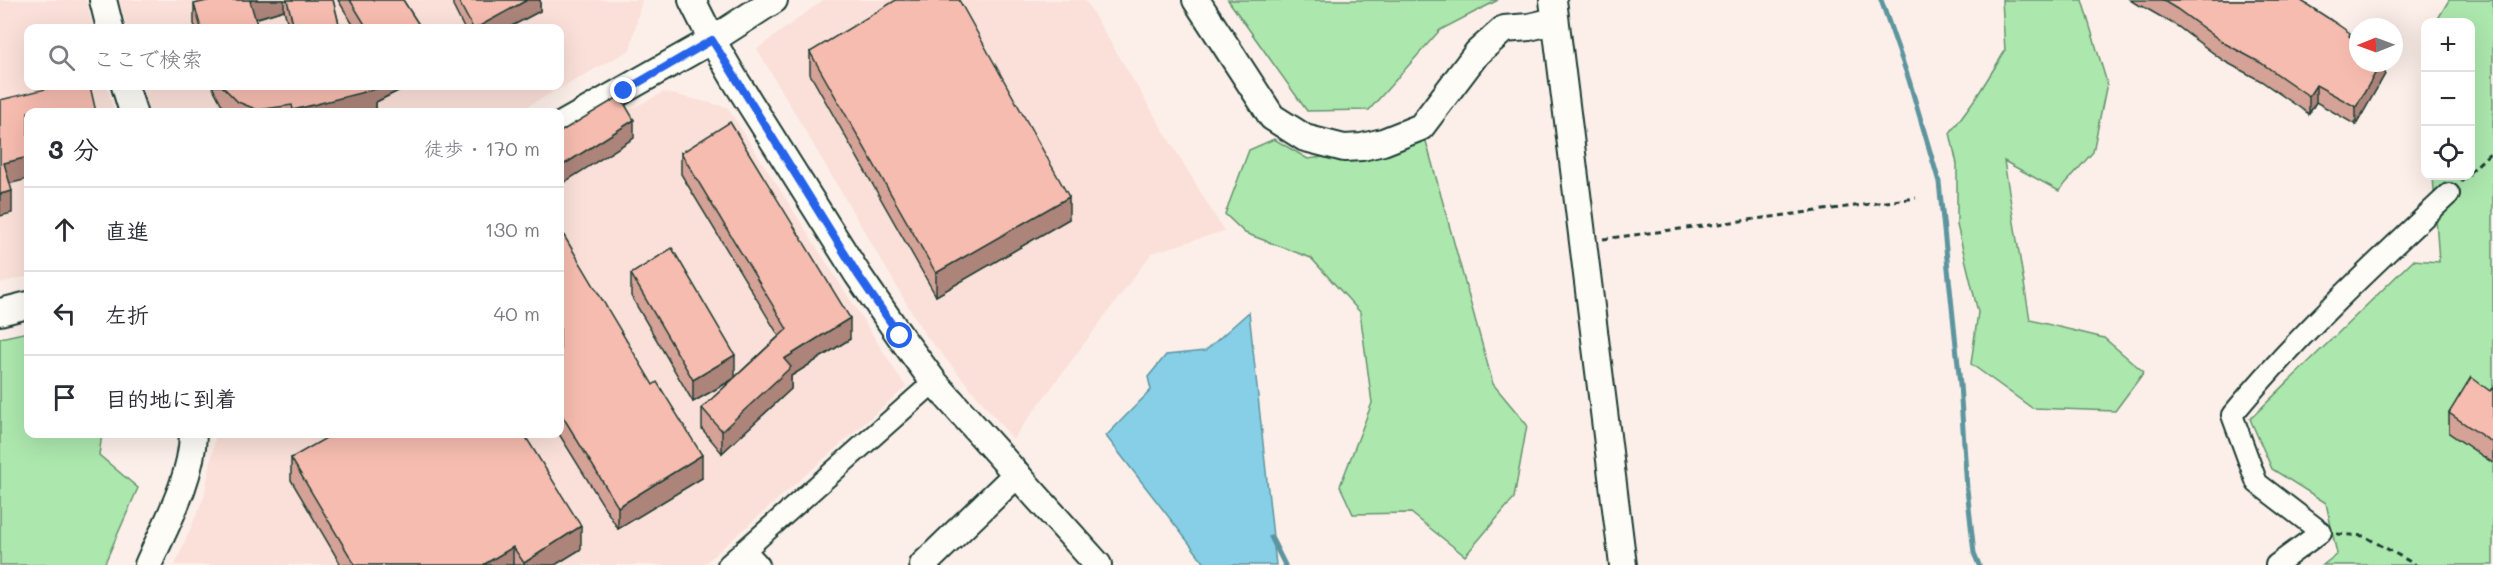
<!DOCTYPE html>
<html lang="ja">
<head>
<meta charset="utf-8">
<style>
	body { margin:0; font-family:Mali,"Klee One",sans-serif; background:#f7f7f7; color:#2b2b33 }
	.controls { position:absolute; right:18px; top:18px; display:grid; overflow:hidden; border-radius:12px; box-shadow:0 6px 24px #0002 }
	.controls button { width:54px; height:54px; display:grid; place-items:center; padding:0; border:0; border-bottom:2px solid #e1e1e2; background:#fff; color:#2b2b33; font:30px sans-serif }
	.compass { position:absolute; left:2349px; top:18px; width:54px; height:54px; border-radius:50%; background:#fff; box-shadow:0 6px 24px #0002; rotate:269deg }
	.stop { position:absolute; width:18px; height:18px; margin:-14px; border:4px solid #2563eb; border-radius:50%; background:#fff }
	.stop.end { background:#2563eb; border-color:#fff; box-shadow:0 2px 6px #0008 }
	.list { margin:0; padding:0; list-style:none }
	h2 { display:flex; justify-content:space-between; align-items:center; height:78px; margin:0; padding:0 24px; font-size:26px }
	h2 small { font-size:20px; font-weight:400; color:#7c7c81 }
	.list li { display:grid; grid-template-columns:39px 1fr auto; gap:18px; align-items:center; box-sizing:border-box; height:84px; padding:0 24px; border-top:2px solid #e1e1e2 }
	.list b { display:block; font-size:22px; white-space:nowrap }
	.list em { font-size:20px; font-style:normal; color:#7c7c81 }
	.icon { flex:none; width:33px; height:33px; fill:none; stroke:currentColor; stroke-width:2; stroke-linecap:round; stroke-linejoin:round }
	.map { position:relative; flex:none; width:2493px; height:565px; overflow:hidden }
	.search { position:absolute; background:#fff; box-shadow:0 6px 24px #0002; left:24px; top:24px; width:540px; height:66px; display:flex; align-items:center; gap:15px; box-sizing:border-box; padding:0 21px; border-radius:12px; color:#7c7c81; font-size:22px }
	.panel { position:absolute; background:#fff; box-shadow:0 6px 24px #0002; left:24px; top:108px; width:540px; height:330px; border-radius:12px }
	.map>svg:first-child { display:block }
	.built { fill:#fae0d8 }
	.green { fill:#ace7ad; stroke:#669270; stroke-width:1.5 }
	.water { fill:#86cfe7; stroke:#5d959f; stroke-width:1.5 }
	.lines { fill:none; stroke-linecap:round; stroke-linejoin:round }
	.stream { stroke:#5d959f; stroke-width:5 }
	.minor-casing { stroke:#1f3d34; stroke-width:24 }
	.tertiary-casing { stroke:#1f3d34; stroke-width:30 }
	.path { stroke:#1f3d34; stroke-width:3; stroke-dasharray:6 4.5; stroke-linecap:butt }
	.minor { stroke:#fdfcf7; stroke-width:20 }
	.tertiary { stroke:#fdfcf7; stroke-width:26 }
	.wall { fill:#d4a296; stroke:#1f3d34; stroke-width:1.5 }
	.shaded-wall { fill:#ac847a; stroke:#1f3d34; stroke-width:1.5 }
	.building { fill:#f6bcaf; stroke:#1f3d34; stroke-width:1.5 }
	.route { stroke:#2563eb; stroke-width:8 }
</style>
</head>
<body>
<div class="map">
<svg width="2493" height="565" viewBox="0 0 2493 565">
	<rect width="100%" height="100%" fill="#fcefe9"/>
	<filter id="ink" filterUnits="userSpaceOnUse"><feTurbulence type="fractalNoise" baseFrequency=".0167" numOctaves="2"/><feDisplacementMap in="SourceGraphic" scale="12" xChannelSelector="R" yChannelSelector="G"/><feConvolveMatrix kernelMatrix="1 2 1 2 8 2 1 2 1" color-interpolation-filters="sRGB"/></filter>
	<g filter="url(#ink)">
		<g class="built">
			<polygon points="0,0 86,0 93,28 28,28 28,86 107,86 114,112 28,112 28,276 0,283"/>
			<polygon points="119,0 642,0 630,50 517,112 149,112 142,86 560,86 560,28 127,28"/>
			<polygon points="823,0 1085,0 1224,231 1152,253 1013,439 924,333 757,49"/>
			<polygon points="664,92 727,107 906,387 703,565 175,565 204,497 216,434 560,434 560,146"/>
		</g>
		<g class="green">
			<polygon points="1228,0 1498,0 1440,30 1369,110 1307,111"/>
			<polygon points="2002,0 2082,0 2107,83 2093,152 2059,191 2004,161 2030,320 2104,338 2144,372 2115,411 2032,408 1971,364 1978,312 1957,225 1957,164 1950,133 1977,96 2005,51"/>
			<polygon points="2449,0 2493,0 2493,565 2323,565 2337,554 2326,503 2272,469 2250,419 2413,260 2439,262 2433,176 2470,176 2470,22 2436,22"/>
			<polygon points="1424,134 1493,384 1527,425 1514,498 1465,556 1411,513 1353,514 1340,486 1372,403 1360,312 1311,258 1245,233 1225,214 1249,150 1274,139 1308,159 1377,150"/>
			<polygon points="28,332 28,434 102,434 99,455 138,488 104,565 0,565 0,338"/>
		</g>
		<polygon class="water" points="1249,312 1276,565 1206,565 1106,436 1151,390 1148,377 1166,355 1205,351"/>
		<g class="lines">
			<g class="stream">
				<polyline points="1881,0 1909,80 1939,182 1960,384 1967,489 1974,553 1979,565"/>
				<polyline points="1271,537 1285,565"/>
			</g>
			<defs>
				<g id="minor">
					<polyline points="745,550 759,565"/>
					<polyline points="728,565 934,382"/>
					<path d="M2276,565L2321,532L2257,483L2232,415C2298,335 2373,265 2449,194"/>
				</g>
				<g id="tertiary">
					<polyline points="103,0 110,28"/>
					<polyline points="692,0 712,40 734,78 858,275 900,336 934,382 1098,565"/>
					<polyline points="1196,0 1272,117 1305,138 1344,148 1362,147 1383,142 1421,127 1477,53 1504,29 1529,27 1555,21"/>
					<polyline points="1553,0 1623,565"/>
					<polyline points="125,86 133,112"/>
					<polyline points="560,126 712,40 774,0"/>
					<polyline points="0,312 28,305"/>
					<path d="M148,565C166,524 192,479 193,434"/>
					<polyline points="923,565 1017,474"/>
				</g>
			</defs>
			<use href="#minor" class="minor-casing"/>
			<use href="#tertiary" class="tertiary-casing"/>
			<g class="path">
				<polyline points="2470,172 2493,150"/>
				<polyline points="2461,182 2467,176"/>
				<polyline points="1603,239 1916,198"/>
				<polyline points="2337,534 2364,536 2416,565"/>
			</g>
			<use href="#minor" class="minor"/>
			<use href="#tertiary" class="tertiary"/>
		</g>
		<g class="wall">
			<polygon points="211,0 333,0 340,28 289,28 284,10 255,19 258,28 196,28 194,24 194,4"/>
			<polygon points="338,0 403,0 421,28 355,28"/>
			<polygon points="453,0 540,0 540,11 508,28 464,28 453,6"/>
			<polygon points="2130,0 2300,0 2385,63 2385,74 2356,125 2316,102 2309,114 2261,81 2224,61 2177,26 2142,6 2141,7"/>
			<polygon points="810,52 1069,219 936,296 810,74"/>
			<polygon points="212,86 408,86 376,102 376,109 363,112 228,112 223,107"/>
			<polygon points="681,153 850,339 791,376 791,389 722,453 702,429 702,408 732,380 693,402 631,296 631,274 735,377 779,336 681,174"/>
			<polygon points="560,229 702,478 618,529 559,434"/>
			<polygon points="2493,387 2493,463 2449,433 2449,413 2490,391"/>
			<polygon points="291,458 581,549 555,565 341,565 291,480"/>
		</g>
		<g class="shaded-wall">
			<polygon points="252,0 284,0 284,10 250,20 250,1"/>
			<polygon points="527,0 540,0 540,11 508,28 476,28"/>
			<polygon points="2381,63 2385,63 2385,74 2356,125 2356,107"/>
			<polygon points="2316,85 2316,102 2309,114 2309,96"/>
			<polygon points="375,86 408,86 376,102 376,109 363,112 293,112 293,110"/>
			<polygon points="634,120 634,138 560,185 560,167"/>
			<polygon points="28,157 28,179 4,185 4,163"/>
			<polygon points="12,191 12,213 0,216 0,194"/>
			<polygon points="1069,197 1069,219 936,296 936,273"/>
			<polygon points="850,318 850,339 791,376 791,389 722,453 722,431 784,359"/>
			<polygon points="735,355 735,378 693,402 693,380"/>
			<polygon points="702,455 702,478 618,529 618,507"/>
			<polygon points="581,526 581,549 555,565 524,565 524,563"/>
			<polygon points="513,547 513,565 483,565"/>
		</g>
		<g class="building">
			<polygon points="211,0 252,0 250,1 258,28 201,28 194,4"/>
			<polygon points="287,0 333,0 340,28 294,28"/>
			<polygon points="350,0 403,0 421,28 367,28"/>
			<polygon points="458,0 527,0 476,28 473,28"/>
			<polygon points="896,0 959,0 1069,197 936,273 810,52"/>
			<polygon points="2162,0 2300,0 2328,18 2350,33 2349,36 2358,41 2358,63 2381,63 2356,107 2316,85 2309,96 2261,63 2224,43 2177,9"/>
			<polygon points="54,86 90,86 96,112 28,112 28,157 4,163 12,191 0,194 0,100 54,87"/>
			<polygon points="222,86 375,86 376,89 293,110 292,105 258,110 238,102"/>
			<polygon points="620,96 634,120 560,167 560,132"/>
			<polygon points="730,122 850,318 784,359 791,367 722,431 702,408 787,329 681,153"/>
			<polygon points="560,229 653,385 657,382 702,455 618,507 560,412"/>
			<polygon points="672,248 735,355 693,380 631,274"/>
			<polygon points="2471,377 2490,391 2493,387 2493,443 2449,413"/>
			<polygon points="333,434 524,434 581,526 524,563 513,547 483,565 355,565 291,458"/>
		</g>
	</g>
	<g class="lines" filter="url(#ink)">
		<polyline class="route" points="624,91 712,40 858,275 900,336"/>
	</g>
</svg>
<div class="controls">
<button>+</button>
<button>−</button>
<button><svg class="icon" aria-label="locate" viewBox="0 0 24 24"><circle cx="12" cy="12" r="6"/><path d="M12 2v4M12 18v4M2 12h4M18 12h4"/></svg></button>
</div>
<svg class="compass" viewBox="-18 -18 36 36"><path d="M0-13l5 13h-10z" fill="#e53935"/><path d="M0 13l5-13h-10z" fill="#7c7c81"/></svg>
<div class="stop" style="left:900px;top:336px"></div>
<div class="stop end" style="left:624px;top:91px"></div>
<div class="search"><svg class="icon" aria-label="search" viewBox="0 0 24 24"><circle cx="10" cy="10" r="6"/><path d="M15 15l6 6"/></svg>ここで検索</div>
<section class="panel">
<h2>3 分<small>徒歩 · 170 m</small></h2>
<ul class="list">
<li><svg class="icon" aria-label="ahead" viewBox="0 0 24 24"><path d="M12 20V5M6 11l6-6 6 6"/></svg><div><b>直進</b></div><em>130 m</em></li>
<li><svg class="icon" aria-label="left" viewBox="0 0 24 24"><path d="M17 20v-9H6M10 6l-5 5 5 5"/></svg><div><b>左折</b></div><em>40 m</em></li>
<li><svg class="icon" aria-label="arrive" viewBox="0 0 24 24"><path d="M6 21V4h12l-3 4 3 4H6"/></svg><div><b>目的地に到着</b></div></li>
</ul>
</section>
</div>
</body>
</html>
